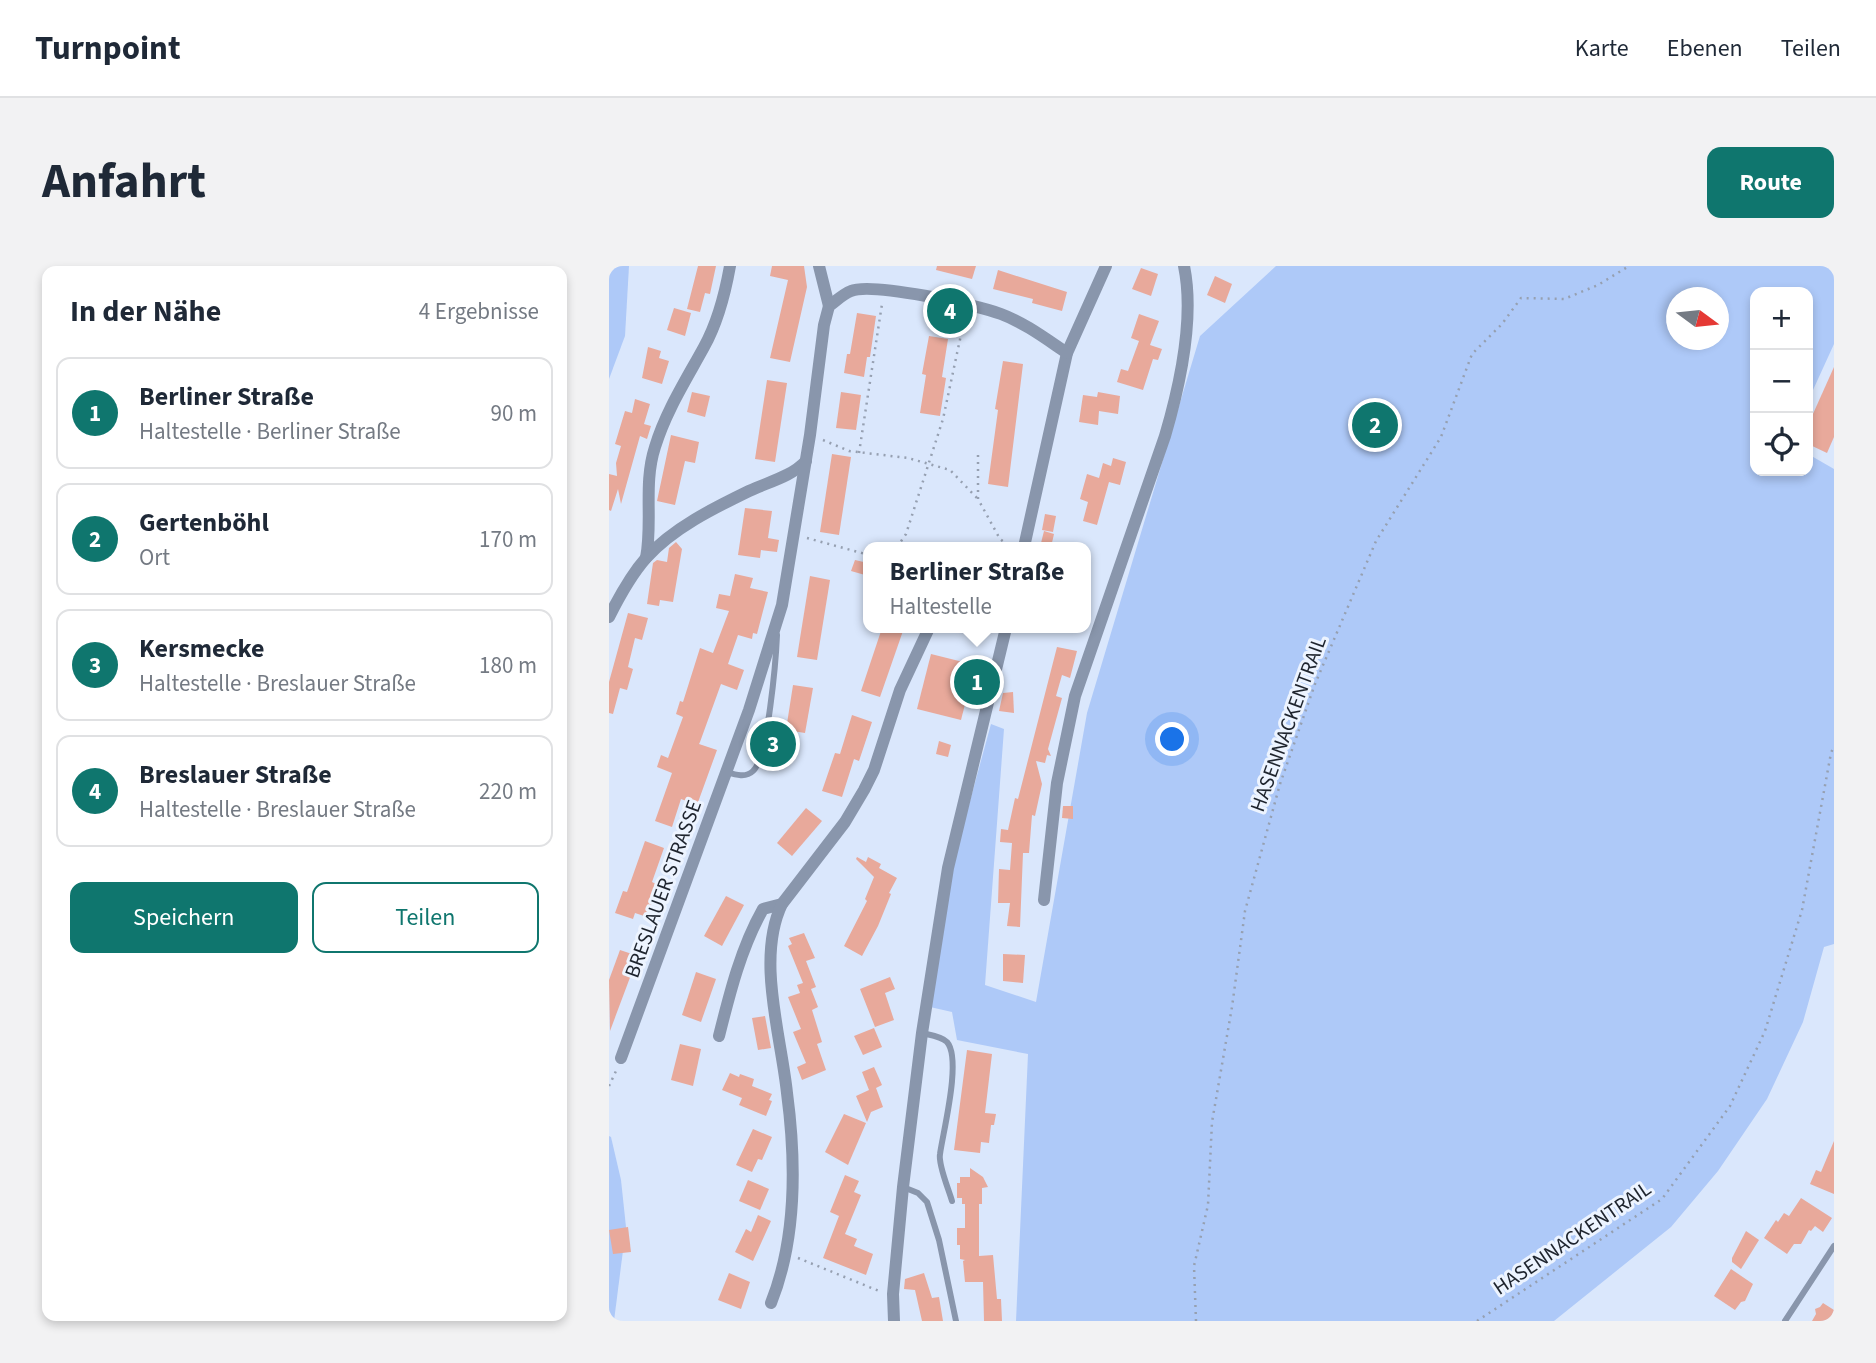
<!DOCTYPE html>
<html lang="de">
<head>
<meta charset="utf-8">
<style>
	body { margin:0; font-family:"Source Sans 3",sans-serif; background:#f2f2f3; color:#1f2937 }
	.controls { position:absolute; right:21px; top:21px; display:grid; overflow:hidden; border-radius:14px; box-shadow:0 4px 10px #0003 }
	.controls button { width:63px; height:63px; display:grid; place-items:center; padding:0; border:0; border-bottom:2px solid #e0e1e3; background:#fff; color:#1f2937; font:35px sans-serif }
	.compass { position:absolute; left:1057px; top:21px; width:63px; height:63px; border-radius:50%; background:#fff; box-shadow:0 4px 10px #0003; rotate:105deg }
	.you { position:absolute; left:564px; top:474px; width:24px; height:24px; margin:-18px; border:5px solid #fff; border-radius:50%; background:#1a73e8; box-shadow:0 0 0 10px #1a73e833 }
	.badge { display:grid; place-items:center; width:46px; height:46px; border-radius:50%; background:#0f766e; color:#fff; font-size:23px; font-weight:700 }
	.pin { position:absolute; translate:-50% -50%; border:4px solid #fff; box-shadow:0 2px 7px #0006 }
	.popup { position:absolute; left:254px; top:276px; width:228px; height:91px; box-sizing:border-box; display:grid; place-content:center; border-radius:14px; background:#fff; filter:drop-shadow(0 2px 5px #0005); font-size:23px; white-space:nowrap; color:#747a83 }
	.popup b { font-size:26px; color:#1f2937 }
	.popup::after { content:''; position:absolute; left:50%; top:100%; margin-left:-14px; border:14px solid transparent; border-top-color:#fff }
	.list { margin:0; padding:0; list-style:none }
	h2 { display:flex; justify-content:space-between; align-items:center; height:91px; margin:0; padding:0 28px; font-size:30px }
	h2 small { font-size:23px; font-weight:400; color:#747a83 }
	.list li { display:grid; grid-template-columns:46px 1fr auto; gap:21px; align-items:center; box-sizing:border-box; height:112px; margin:0 14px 14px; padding:0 14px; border:2px solid #e0e1e3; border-radius:14px }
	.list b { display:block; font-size:26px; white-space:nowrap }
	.list p { margin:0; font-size:23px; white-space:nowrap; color:#747a83 }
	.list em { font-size:23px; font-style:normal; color:#747a83 }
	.actions { display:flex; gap:14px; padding:21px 28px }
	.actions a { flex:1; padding:16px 0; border:2px solid #0f766e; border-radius:14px; text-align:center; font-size:24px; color:#0f766e }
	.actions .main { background:#0f766e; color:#fff }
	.icon { flex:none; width:38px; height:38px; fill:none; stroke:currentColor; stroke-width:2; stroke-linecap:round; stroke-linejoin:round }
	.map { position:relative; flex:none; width:1225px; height:1055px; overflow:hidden; border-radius:14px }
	header { display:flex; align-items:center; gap:42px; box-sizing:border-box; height:98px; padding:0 35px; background:#fff; border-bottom:2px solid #e0e1e3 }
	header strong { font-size:33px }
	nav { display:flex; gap:38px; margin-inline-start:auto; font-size:24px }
	.intro { display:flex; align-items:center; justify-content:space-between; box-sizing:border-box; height:168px; padding:0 42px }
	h1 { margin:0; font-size:49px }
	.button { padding:18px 32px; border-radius:14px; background:#0f766e; color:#fff; font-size:24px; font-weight:700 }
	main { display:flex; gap:42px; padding:0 42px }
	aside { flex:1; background:#fff; border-radius:14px; box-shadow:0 4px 10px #0003 }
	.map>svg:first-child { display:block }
	.green { fill:#aec9f8; fill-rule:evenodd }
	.building { fill:#e8a99b }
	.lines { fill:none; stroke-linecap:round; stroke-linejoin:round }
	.path { stroke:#96a0b1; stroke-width:2.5; stroke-dasharray:2 5; stroke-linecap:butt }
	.lane { stroke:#8996ac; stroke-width:6 }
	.street { stroke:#8996ac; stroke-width:12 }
	.labels { text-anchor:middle; stroke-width:6; stroke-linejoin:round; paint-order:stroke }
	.street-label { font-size:21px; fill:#1e242e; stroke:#edf4ff }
</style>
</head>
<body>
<header>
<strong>Turnpoint</strong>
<nav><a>Karte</a><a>Ebenen</a><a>Teilen</a></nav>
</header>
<div class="intro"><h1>Anfahrt</h1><a class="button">Route</a></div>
<main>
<aside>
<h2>In der Nähe<small>4 Ergebnisse</small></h2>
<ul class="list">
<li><span class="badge">1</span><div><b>Berliner Straße</b><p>Haltestelle · Berliner Straße</p></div><em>90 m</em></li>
<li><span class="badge">2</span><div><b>Gertenböhl</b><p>Ort</p></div><em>170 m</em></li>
<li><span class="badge">3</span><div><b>Kersmecke</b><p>Haltestelle · Breslauer Straße</p></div><em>180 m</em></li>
<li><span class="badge">4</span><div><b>Breslauer Straße</b><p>Haltestelle · Breslauer Straße</p></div><em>220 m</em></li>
</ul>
<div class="actions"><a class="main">Speichern</a><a>Teilen</a></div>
</aside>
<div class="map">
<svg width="1225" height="1055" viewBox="0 0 1225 1055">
	<rect width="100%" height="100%" fill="#dae7fc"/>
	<g class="green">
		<polygon points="0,0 20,0 16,70 0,113"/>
		<path d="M667,0H1225V78L1199,135V26H1146V205H1199V188L1225,203V678L1215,681L1194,756L1158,833L1109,905L1062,961L945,1055H407L419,788L348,774L343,746L321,741L343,601L382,458L395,463L376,719L427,736L478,447L591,70ZM1068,32H1110V74H1068Z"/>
		<polygon points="0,870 2,871 12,914 17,961 5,1055 0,1055"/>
	</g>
	<g class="building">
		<polygon points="89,0 107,0 101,28 96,27 91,46 78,43"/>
		<polygon points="163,0 195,0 198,21 181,96 161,92 179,14 161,10"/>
		<polygon points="328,0 367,0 363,13 327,4"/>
		<polygon points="532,2 549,8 542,30 523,23"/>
		<polygon points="389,4 458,26 453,45 423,37 424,33 384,23"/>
		<polygon points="606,10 623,18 616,37 598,29"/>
		<polygon points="65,42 82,47 76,70 58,64"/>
		<polygon points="248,47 267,50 261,91 258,91 255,111 235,107 238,88 241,88"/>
		<polygon points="530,48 550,55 541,79 553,83 549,94 544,93 534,124 508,116 512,103 519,105 530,75 522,72"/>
		<polygon points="320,70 339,73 333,111 337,112 331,150 311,147 317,109 313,108"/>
		<polygon points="39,81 52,85 50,92 60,95 53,118 33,112"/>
		<polygon points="394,95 414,98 399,221 379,218 389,144 386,143"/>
		<polygon points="1225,101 1225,171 1218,187 1199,178 1199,159"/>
		<polygon points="158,114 178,117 166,196 146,193"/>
		<polygon points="83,126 101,130 96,151 78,146"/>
		<polygon points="232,126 252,129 247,164 227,162"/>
		<polygon points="489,126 511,130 509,148 490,145 489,159 470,156 474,129 488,131"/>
		<polygon points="26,133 41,138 35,158 42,160 38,173 31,170 12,238 9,223 2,245 0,244 0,208 8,210 7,197 12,180 6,178 16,145 23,147"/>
		<polygon points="62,169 90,176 86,197 76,195 66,239 48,235"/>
		<polygon points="223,188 242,191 230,269 211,266"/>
		<polygon points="504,192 517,196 511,219 500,216 488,259 474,255 479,236 471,233 478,208 490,212 494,197 502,200"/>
		<polygon points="136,242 163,245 159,272 170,274 168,286 152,284 151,292 129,289"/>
		<polygon points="436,248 447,250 444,266 433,264"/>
		<polygon points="435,265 445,268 442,281 431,281"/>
		<polygon points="67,276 73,283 64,336 51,334 50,340 38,338 44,297 48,294 58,296 60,282"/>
		<polygon points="246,294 259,297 256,309 242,305"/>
		<polygon points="126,308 144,312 141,322 159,326 154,345 148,368 144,367 143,373 129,369 119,398 135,404 128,424 112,418 91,476 90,478 108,484 88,539 72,533 63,561 46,555 63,507 48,501 52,489 59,492 74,451 67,448 71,435 74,436 91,382 104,387 120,345 107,342 110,328 121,330"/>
		<polygon points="201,310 221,314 208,394 188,391"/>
		<polygon points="19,347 39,352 33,374 26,372 19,401 24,403 18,424 11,422 4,448 0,447 0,416"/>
		<polygon points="273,362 295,362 271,431 252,425"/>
		<polygon points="448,381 468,385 461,412 453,409 447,430 453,432 439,483 442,490 438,489 436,497 427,495 433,518 426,550 423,549 420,587 414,587 411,661 398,660 401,637 389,637 390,603 401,604 403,577 391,576 392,563 399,564 406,532 409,533"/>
		<polygon points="322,388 366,399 352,454 308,443"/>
		<polygon points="184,419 204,422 196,467 177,464"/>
		<polygon points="404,426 405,447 390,445 394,427"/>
		<polygon points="243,449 263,456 250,495 245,493 233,531 213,525 226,487 231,488"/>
		<polygon points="330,475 342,479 339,491 327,488"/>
		<polygon points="454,540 464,540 464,553 453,552"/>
		<polygon points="197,542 213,555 183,590 168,577"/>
		<polygon points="36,575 55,582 43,616 49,619 38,651 26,647 24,653 6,647 14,625 18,626"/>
		<polygon points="248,591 257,596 259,591 272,598 270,602 288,612 280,627 282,628 269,660 253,690 235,680 258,635 256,633 265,611 247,593"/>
		<polygon points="117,630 135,639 113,680 95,670"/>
		<polygon points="195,667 206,692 197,695 207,721 202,723 209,741 203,744 213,776 208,778 217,804 193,814 188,801 197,797 184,766 192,763 179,731 191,727 188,719 194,717 179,680 183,678 180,672"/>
		<polygon points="11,684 29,690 1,765 0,714"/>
		<polygon points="394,688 416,689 414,717 394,715"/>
		<polygon points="87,706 107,713 92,756 73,749"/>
		<polygon points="281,711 286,723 276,727 285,754 266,761 251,723"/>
		<polygon points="156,750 162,782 149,784 143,752"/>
		<polygon points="265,762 273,781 254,789 245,770"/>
		<polygon points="71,778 92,783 84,820 62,814"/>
		<polygon points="358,784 383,788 376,847 387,848 385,859 382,859 380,877 372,876 371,887 345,884"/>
		<polygon points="265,801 273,819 267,822 274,841 262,846 258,856 247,830 260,824 253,806"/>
		<polygon points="121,807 130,811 131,808 145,813 143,820 163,828 160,834 163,835 157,850 130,839 133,832 113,824"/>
		<polygon points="235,848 257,857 239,899 216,886"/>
		<polygon points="144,863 163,871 153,894 149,893 143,906 127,899"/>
		<polygon points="1225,875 1225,928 1201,918 1207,904 1212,906"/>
		<polygon points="361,902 374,911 379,921 373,922 373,938 370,938 370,990 384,989 388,1033 392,1033 393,1055 375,1055 374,1016 356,1016 354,995 356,994 351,993 351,979 348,979 348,962 356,962 356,938 353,938 353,932 348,932 348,917 351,917 351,911 361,911"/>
		<polygon points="236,909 250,915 245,926 252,929 236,968 248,973 245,980 264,988 257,1009 214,992 230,950 221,946"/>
		<polygon points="139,914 160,923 151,944 130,935"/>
		<polygon points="1192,932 1223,952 1214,966 1206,960 1202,965 1200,964 1192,978 1185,978 1178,988 1155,972 1167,954 1169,956 1175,947 1180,950"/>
		<polygon points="149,949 162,955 144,995 126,986 137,963 142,966"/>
		<polygon points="19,961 22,986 4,988 0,964"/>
		<polygon points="1137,965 1150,974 1132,1003 1123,996 1123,992"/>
		<polygon points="1122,1003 1144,1018 1136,1035 1132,1036 1126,1044 1105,1030"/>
		<polygon points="120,1007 141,1016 132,1043 109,1034"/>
		<polygon points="315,1007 323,1032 330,1031 334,1055 313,1055 306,1024 295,1023 296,1013"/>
		<polygon points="1214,1037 1225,1044 1225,1055 1203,1055 1207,1048 1206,1043 1211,1041"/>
	</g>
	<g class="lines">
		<g class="path">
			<polyline points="214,174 240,185 299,192 341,204 369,233"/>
			<polyline points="250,187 273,38"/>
			<polyline points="369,189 369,233 391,273 402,281"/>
			<polyline points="198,272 260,289"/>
			<polyline points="288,281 297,268 334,153 356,50"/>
			<polyline points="0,820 7,805"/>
			<polyline points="189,992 270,1025"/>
			<polyline points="587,1055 585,1000 599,939 603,856 623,741 636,645 671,518 706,418 767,275 832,171 863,88 893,58 912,32 955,33 989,19 1020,0"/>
			<polyline points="868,1055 1053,933 1121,840 1156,765 1193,644 1222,487 1225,480"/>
		</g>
		<g class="lane">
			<path d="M118,506C127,509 137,512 144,505C159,492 167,392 168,369"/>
			<path d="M313,767C321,769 332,770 338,776C353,793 334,866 331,888C329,899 340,924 343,935"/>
			<polyline points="294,921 309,927 318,936 330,974 347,1055"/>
			<polyline points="1176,1055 1225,980"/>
		</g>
		<g class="street">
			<polyline points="210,0 220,40"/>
			<polyline points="415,281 458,87 497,0"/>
			<path d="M37,292C44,256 34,218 46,181C57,145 77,114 95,81C109,56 116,28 121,0"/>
			<path d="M0,351C10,331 22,309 37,292C64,262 105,242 140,225C159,216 182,211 197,195"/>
			<path d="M435,634L448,517L466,430L556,170C571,119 586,53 575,0"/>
			<path d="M110,770C121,726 132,682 154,643L173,638"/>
			<path d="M12,792L140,444L173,339L201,169L215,59L220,40C227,35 234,28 242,25C262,16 369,39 392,48C416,57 437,73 458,87"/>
			<path d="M162,1037C188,972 187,895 178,827C172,769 147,692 173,638L236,556L255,524L265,504L291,424L320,362"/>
			<polyline points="285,1055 284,1028 294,921 313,767 339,602 397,362"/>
		</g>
	</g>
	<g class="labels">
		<g class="street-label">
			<text transform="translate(679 458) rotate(-70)" y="7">HASENNACKENTRAIL</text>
			<text transform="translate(54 623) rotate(-70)" y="7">BRESLAUER STRASSE</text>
			<text transform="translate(963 972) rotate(-34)" y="7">HASENNACKENTRAIL</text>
		</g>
	</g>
</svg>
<div class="controls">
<button>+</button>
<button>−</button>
<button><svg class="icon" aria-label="locate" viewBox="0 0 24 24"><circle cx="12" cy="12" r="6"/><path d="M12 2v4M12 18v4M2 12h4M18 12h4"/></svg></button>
</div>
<svg class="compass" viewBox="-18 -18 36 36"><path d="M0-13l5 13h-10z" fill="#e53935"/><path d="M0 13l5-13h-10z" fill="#747a83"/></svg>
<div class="you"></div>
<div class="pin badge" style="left:368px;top:416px">1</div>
<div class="popup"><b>Berliner Straße</b>Haltestelle</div>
<div class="pin badge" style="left:766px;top:159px">2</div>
<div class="pin badge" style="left:164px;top:478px">3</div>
<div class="pin badge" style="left:341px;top:45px">4</div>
</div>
</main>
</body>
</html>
